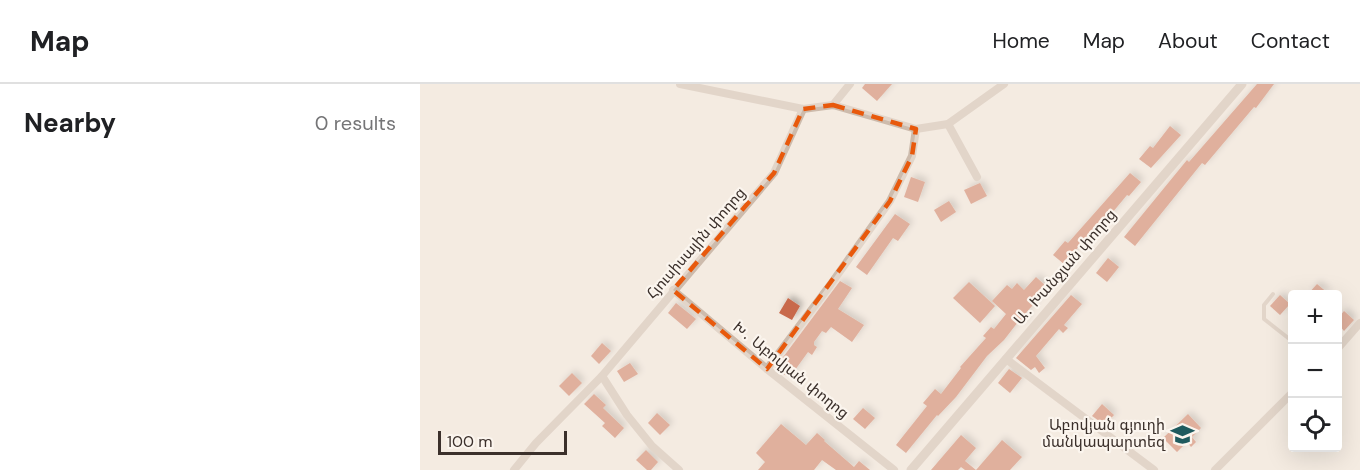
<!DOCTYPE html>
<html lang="en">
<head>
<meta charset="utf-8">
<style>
	body { margin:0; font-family:"DM Sans","Noto Sans Armenian",sans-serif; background:#f6f6f6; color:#202124 }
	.controls { position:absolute; right:18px; bottom:18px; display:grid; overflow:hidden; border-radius:6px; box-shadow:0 6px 24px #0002 }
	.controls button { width:54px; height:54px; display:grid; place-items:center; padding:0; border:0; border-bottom:2px solid #e0e0e0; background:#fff; color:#202124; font:30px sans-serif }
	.scale { position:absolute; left:18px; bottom:15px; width:129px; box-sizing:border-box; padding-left:6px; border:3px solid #3b302b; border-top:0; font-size:16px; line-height:21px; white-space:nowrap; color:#3b302b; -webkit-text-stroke:4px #fbf5ee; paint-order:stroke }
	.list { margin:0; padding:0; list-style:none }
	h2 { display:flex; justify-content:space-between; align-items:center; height:78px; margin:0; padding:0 24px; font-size:26px }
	h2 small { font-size:20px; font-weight:400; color:#757577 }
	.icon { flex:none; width:33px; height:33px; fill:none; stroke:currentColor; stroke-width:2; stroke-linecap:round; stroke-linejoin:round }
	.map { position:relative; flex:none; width:940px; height:386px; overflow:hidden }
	header { display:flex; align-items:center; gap:36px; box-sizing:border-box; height:84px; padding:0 30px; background:#fff; border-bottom:2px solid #e0e0e0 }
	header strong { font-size:28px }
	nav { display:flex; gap:33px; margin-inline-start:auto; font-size:21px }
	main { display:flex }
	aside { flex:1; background:#fff }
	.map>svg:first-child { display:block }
	.building { fill:#c8694b; filter:url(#shadow) }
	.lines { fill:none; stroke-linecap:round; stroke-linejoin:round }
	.service { stroke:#cdbbac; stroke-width:4 }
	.minor { stroke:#cdbbac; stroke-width:8 }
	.tertiary { stroke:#cdbbac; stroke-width:9 }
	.marked { fill:none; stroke:#e8590c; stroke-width:4.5; stroke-dasharray:12 8; stroke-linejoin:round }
	.labels { text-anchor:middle; stroke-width:4.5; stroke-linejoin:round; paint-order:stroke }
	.street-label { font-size:15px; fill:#3b302b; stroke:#fbf5ee }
	.poi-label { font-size:15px; fill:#3b302b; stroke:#fbf5ee; text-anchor:end }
</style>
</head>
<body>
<header>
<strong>Map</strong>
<nav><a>Home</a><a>Map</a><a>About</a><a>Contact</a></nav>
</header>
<main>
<aside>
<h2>Nearby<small>0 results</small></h2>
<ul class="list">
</ul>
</aside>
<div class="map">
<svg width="940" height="386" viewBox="0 0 940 386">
	<defs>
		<filter id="shadow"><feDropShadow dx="3.5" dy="-3.5" stdDeviation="3" flood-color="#0004"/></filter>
	</defs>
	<rect width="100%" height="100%" fill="#f4ebe1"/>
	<g class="building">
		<polygon points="445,0 472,0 457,17 442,4"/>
		<polygon points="837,0 854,0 836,24 834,23 785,81 782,79 715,162 704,153 767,76 769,78"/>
		<polygon points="750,42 761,51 731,84 719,75 730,62 733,64"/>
		<polygon points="710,89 721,98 709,112 707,111 663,164 660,161 644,180 633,171 645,157 648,159"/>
		<polygon points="491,93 505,98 498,118 484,113"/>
		<polygon points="560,99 567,112 551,120 544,106"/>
		<polygon points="529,117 536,128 521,138 514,126"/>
		<polygon points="475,130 490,140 478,157 473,154 447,191 436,183"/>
		<polygon points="688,174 699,183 687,198 676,189"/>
		<polygon points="616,193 628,204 604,231 608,234 602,241 598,238 584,256 567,272 536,313 518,332 517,331 486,369 476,361 507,322 503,319 515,305 521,310 541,284 540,283 566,254 563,252 571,243 574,245 586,230 572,217 587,201 592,205 597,199 604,206"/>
		<polygon points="420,197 432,204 418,225 444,241 432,258 411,243 406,249 402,247 394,258 394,261 397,263 392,271 388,268 370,293 363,290 355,284"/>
		<polygon points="549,198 575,222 560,239 533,214"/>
		<polygon points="897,200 909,210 888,210"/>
		<polygon points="651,211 662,220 644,241 648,244 643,249 639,245 616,272 625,284 619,289 615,283 611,286 596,274"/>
		<polygon points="860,211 870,220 860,231 850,222"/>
		<polygon points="368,214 380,222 372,236 359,229"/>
		<polygon points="256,219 276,235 267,245 248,229"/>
		<polygon points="924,227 934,236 924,247 918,240 918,234"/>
		<polygon points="182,259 191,267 179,280 171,272"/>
		<polygon points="210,279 218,290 204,298 197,287"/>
		<polygon points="589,285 602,294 590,309 578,299"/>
		<polygon points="152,289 162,299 149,312 139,302"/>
		<polygon points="174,310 186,321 183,324 204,344 195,354 182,342 185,339 164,320"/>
		<polygon points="682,320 694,331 685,341 672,332"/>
		<polygon points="443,324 455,334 445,345 433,335"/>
		<polygon points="237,329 250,341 240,351 228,339"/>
		<polygon points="768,330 781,344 772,353 776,358 771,363 767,358 757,368 743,354"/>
		<polygon points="361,340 386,361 397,349 405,356 404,357 434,383 439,377 450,386 416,386 402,376 394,386 338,386 345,378 336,369"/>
		<polygon points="541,351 556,364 545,377 556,386 545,386 541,383 538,386 511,386"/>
		<polygon points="582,356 602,373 590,386 556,386"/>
		<polygon points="226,366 238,378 231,386 227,386 216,376"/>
	</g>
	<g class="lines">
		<polyline class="service" points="853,210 844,221 844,235 872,257"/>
		<g class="minor">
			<polyline points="260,0 383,25 413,21 496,45 528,40 584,0"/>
			<polyline points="413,21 430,0"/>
			<polyline points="528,40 557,93"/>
			<polyline points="253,206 347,285 474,386"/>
			<polyline points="918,264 940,239"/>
			<polyline points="586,275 734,386"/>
			<polyline points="347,285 411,200 470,117 492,72 496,45"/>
			<polyline points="182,292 207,331 232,362 259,386"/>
			<polyline points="94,386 116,359 182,292 354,89 383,25"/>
			<polyline points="795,386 872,309"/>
		</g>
		<polyline class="tertiary" points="491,386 822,0"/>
	</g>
	<path d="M0 0H940V386H0ZM413,21L496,45L492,72L470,117L347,285L253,206L354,89L383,25Z" fill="#f4ebe1" fill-opacity=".55" fill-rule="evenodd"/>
	<path class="marked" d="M413,21L496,45L492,72L470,117L347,285L253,206L354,89L383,25Z"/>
	<defs>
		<symbol id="school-bare" viewBox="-9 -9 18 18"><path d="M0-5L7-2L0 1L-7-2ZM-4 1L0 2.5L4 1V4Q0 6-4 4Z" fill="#1f5a5e" stroke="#fbf5ee" stroke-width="2.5" paint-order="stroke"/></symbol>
	</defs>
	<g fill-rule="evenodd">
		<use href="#school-bare" x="746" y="334" width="33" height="33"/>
	</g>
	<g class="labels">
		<g class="street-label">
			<text transform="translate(276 159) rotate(-49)" y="5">Հյուսիսային փողոց</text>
			<text transform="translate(645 183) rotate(-49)" y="5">Ա․ Խանջյան փողոց</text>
			<text transform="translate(371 286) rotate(39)" y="5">Խ․ Աբովյան փողոց</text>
		</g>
		<g class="poi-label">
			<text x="745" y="346">Աբովյան գյուղի<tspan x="745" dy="17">մանկապարտեզ</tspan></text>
		</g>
	</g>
</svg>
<div class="controls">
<button>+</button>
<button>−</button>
<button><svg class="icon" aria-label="locate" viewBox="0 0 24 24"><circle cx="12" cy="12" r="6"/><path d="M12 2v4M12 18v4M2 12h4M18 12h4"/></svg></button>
</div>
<div class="scale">100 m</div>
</div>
</main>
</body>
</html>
